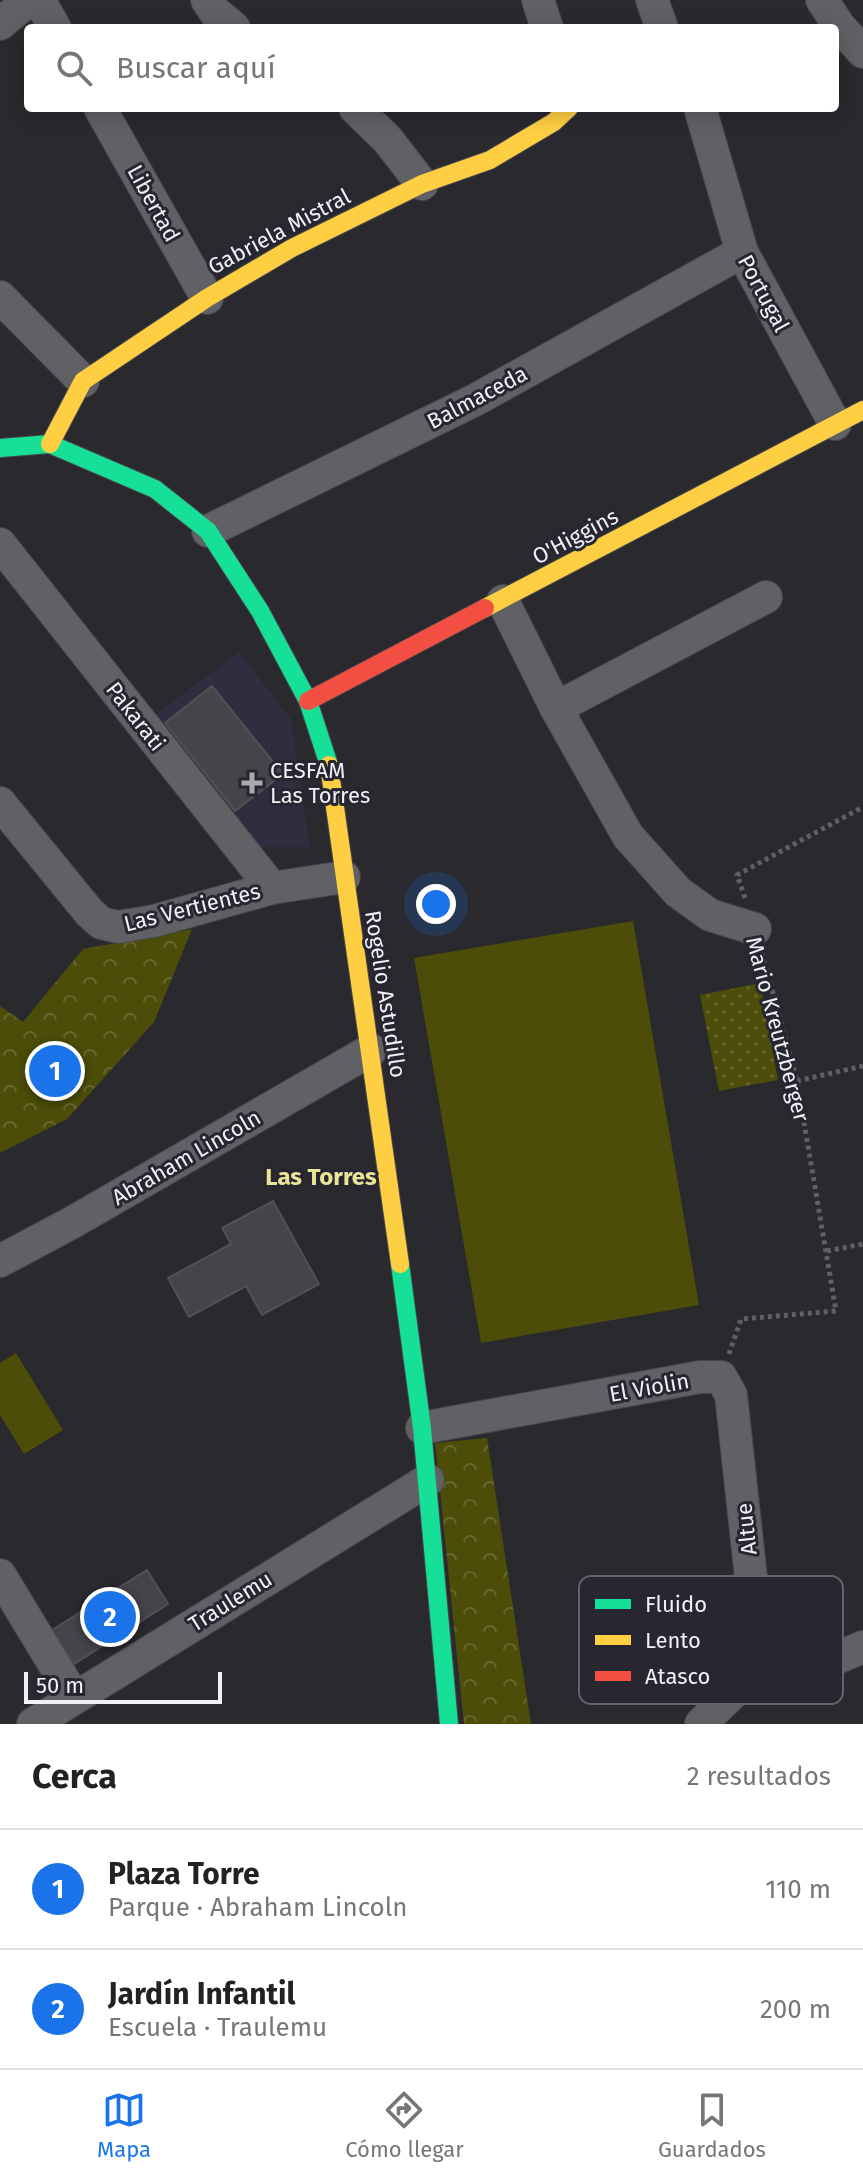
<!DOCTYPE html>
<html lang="es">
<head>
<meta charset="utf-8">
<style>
	body { margin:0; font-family:"Fira Sans",sans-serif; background:#f2f2f2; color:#222 }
	.scale { position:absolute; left:24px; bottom:20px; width:198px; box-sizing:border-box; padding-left:8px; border:4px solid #f0f0f7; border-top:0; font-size:22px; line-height:28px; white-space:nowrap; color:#f0f0f7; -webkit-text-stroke:6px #272631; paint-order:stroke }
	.you { position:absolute; left:436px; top:904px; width:28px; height:28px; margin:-20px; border:6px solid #fff; border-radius:50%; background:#1a73e8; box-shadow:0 0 0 12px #1a73e833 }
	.badge { display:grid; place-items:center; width:52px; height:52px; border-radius:50%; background:#1a73e8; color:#fff; font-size:26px; font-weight:700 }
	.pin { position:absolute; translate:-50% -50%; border:4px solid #fff; box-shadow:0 2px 8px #0006 }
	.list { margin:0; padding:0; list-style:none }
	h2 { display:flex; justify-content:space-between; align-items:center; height:104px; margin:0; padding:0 32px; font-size:34px }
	h2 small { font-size:26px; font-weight:400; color:#767676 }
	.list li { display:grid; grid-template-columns:52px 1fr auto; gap:24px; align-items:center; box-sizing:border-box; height:120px; padding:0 32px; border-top:2px solid #e0e0e0 }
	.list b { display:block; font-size:30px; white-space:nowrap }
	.list p { margin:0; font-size:26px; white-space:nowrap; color:#767676 }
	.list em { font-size:26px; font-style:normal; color:#767676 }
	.icon { flex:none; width:44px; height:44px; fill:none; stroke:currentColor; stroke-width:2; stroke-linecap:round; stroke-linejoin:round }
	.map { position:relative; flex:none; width:863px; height:1724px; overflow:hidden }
	.search { position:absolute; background:#fff; box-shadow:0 4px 20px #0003; left:24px; right:24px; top:24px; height:88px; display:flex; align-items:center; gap:20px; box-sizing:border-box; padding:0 28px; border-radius:8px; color:#767676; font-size:30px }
	.sheet { height:344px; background:#fff }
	nav { display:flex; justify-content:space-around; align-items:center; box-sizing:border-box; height:112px; border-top:2px solid #e0e0e0; background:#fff; font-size:22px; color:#767676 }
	nav a { display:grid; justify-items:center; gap:4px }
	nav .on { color:#1a73e8 }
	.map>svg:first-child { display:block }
	.built { fill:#2f2e3e }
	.grass { fill:url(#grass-dots) }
	.park { fill:url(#park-crowns) }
	.garden { fill:#4c4d08 }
	.building { fill:#454549; stroke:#505055; stroke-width:2 }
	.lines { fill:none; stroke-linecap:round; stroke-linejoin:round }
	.street-casing { stroke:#47464c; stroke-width:34 }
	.fast-casing { stroke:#47464c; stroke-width:20 }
	.slow-casing { stroke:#47464c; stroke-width:20 }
	.jam-casing { stroke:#47464c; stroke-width:20 }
	.path { stroke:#606064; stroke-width:5; stroke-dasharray:4 4; stroke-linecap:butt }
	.street { stroke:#606065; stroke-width:32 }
	.fast { stroke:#16e098; stroke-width:18 }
	.slow { stroke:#ffcf43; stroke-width:18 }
	.jam { stroke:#f24e42; stroke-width:18 }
	.poi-dot { fill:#aaaab1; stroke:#272631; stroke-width:3 }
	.labels { text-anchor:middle; stroke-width:6; stroke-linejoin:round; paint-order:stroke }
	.street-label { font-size:22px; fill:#f0f0f7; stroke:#272631 }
	.poi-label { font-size:22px; fill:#f0f0f7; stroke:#272631; text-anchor:start }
	.neighbourhood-label { font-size:24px; font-weight:bold; fill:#e9e596; stroke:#272631 }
	.key { fill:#272631; stroke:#63636c; stroke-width:2 }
	.key-label { font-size:22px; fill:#f0f0f7 }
</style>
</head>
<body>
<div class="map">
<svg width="863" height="1724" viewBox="0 0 863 1724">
	<defs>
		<pattern id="grass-dots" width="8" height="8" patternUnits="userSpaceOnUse" patternTransform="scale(2)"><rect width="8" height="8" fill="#4c4d08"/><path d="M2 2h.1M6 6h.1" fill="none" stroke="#66672d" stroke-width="1.8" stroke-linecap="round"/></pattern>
		<pattern id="park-crowns" width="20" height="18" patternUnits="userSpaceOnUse" patternTransform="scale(2)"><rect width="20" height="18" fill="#4c4d08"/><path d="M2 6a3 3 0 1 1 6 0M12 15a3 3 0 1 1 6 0" fill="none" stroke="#66672d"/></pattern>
	</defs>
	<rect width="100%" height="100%" fill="#29292e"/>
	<polygon class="built" points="239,652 291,719 310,847 255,847 152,717"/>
	<polygon class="grass" points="760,983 778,1080 719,1091 700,995"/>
	<g class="park">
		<polygon points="192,929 154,1022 67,1119 0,1153 0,1006 23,1022 83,949"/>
		<polygon points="487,1438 531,1724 464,1724 435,1443"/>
	</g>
	<g class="garden">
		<polygon points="633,921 699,1305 481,1343 414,958"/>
		<polygon points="16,1353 63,1430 24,1454 0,1415 0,1363"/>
	</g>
	<g class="building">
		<polygon points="212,686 283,774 235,811 165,723"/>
		<polygon points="273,1201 319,1284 262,1315 246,1286 189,1317 168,1278 231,1244 222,1228"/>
		<polygon points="147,1570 168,1604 74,1664 52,1630"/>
	</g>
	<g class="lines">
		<defs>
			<g id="street">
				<polyline points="39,0 55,28"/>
				<polyline points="207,0 215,12 234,28"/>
				<polyline points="538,0 547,28"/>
				<polyline points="652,0 662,28"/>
				<polyline points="822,0 839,26 863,52"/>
				<polyline points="0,24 29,0"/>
				<polyline points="100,108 207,298"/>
				<polyline points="355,108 387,139 422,184"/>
				<polyline points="700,108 742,252 835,424"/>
				<polyline points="0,297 83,381"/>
				<polyline points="208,531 475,400 742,252"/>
				<polyline points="0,544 272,888"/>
				<polyline points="503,601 556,708 628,836 678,892 710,915 755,929"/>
				<polyline points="556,708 766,597"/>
				<polyline points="0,803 89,912 101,923 118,927 154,921 272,888 344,877"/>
				<polyline points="0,1261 73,1222 371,1050"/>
				<polyline points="422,1428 700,1377 721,1377 731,1395 753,1596 753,1642 743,1683"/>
				<polyline points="0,1575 74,1697"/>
				<polyline points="33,1724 428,1480"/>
				<polyline points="701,1724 743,1683 784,1680 863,1647"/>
			</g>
			<g id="fast">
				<polyline points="0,448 50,444 155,489 208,531 260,611 308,701 329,765"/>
				<polyline points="400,1264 422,1428 449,1724"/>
			</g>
			<g id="slow">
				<polyline points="50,444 83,381 207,298 292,248 422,184 490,160 554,122 569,108"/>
				<polyline points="485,608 863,410"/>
				<polyline points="329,765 400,1264"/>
			</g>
			<polyline id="jam" points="308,701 485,608"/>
		</defs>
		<use href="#street" class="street-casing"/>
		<use href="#fast" class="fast-casing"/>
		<use href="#slow" class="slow-casing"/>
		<use href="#jam" class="jam-casing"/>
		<g class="path">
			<polyline points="745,898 737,875 863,807"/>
			<polyline points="797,1081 863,1066"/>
			<polyline points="827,1251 863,1244"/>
			<polyline points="729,1354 741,1319 836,1311 797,1081 762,953"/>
		</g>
		<use href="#street" class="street"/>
		<use href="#fast" class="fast"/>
		<use href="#slow" class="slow"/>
		<use href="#jam" class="jam"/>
	</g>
	<path class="poi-dot" d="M248 771h8v8h8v8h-8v8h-8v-8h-8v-8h8z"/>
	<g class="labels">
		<g class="street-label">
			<text transform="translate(154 203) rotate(61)" y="8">Libertad</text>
			<text transform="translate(279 231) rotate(-28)" y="8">Gabriela Mistral</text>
			<text transform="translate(764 293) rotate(62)" y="8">Portugal</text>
			<text transform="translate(477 397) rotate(-28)" y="8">Balmaceda</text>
			<text transform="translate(575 536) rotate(-28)" y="8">O'Higgins</text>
			<text transform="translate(136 716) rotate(52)" y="8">Pakarati</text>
			<text transform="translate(192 907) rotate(-14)" y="8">Las Vertientes</text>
			<text transform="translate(386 994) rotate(81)" y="8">Rogelio Astudillo</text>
			<text transform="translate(778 1029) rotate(75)" y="8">Mario Kreutzberger</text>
			<text transform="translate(186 1157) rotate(-30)" y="8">Abraham Lincoln</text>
			<text transform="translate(649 1387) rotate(-10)" y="8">El Violin</text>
			<text transform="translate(746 1529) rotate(-96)" y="8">Altue</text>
			<text transform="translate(230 1601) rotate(-32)" y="8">Traulemu</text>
		</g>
		<g class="poi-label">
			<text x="270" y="778">CESFAM<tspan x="270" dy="25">Las Torres</tspan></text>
		</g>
		<g class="neighbourhood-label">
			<text x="321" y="1185">Las Torres</text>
		</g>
	</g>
	<rect x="579" y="1576" width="264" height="128" rx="12" class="key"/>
	<rect x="595" y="1599" width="36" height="10" fill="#16e098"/>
	<rect x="595" y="1635" width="36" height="10" fill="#ffcf43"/>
	<rect x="595" y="1671" width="36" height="10" fill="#f24e42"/>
	<g class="key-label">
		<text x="645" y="1612">Fluido</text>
		<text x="645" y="1648">Lento</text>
		<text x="645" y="1684">Atasco</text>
	</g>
</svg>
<div class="scale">50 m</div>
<div class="you"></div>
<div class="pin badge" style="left:55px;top:1071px">1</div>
<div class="pin badge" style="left:110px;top:1617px">2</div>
<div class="search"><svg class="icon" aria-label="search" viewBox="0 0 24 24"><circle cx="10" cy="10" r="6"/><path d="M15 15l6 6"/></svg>Buscar aquí</div>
</div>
<section class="sheet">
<h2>Cerca<small>2 resultados</small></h2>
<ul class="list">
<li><span class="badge">1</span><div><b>Plaza Torre</b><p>Parque · Abraham Lincoln</p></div><em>110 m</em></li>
<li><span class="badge">2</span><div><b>Jardín Infantil</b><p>Escuela · Traulemu</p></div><em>200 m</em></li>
</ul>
</section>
<nav>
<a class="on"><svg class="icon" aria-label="map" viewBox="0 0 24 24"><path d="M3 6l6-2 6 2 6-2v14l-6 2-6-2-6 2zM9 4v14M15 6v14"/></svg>Mapa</a>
<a><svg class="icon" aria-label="directions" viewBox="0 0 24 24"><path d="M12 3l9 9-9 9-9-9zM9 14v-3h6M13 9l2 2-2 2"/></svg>Cómo llegar</a>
<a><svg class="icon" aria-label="saved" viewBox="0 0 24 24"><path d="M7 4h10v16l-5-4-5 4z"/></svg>Guardados</a>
</nav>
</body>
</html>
